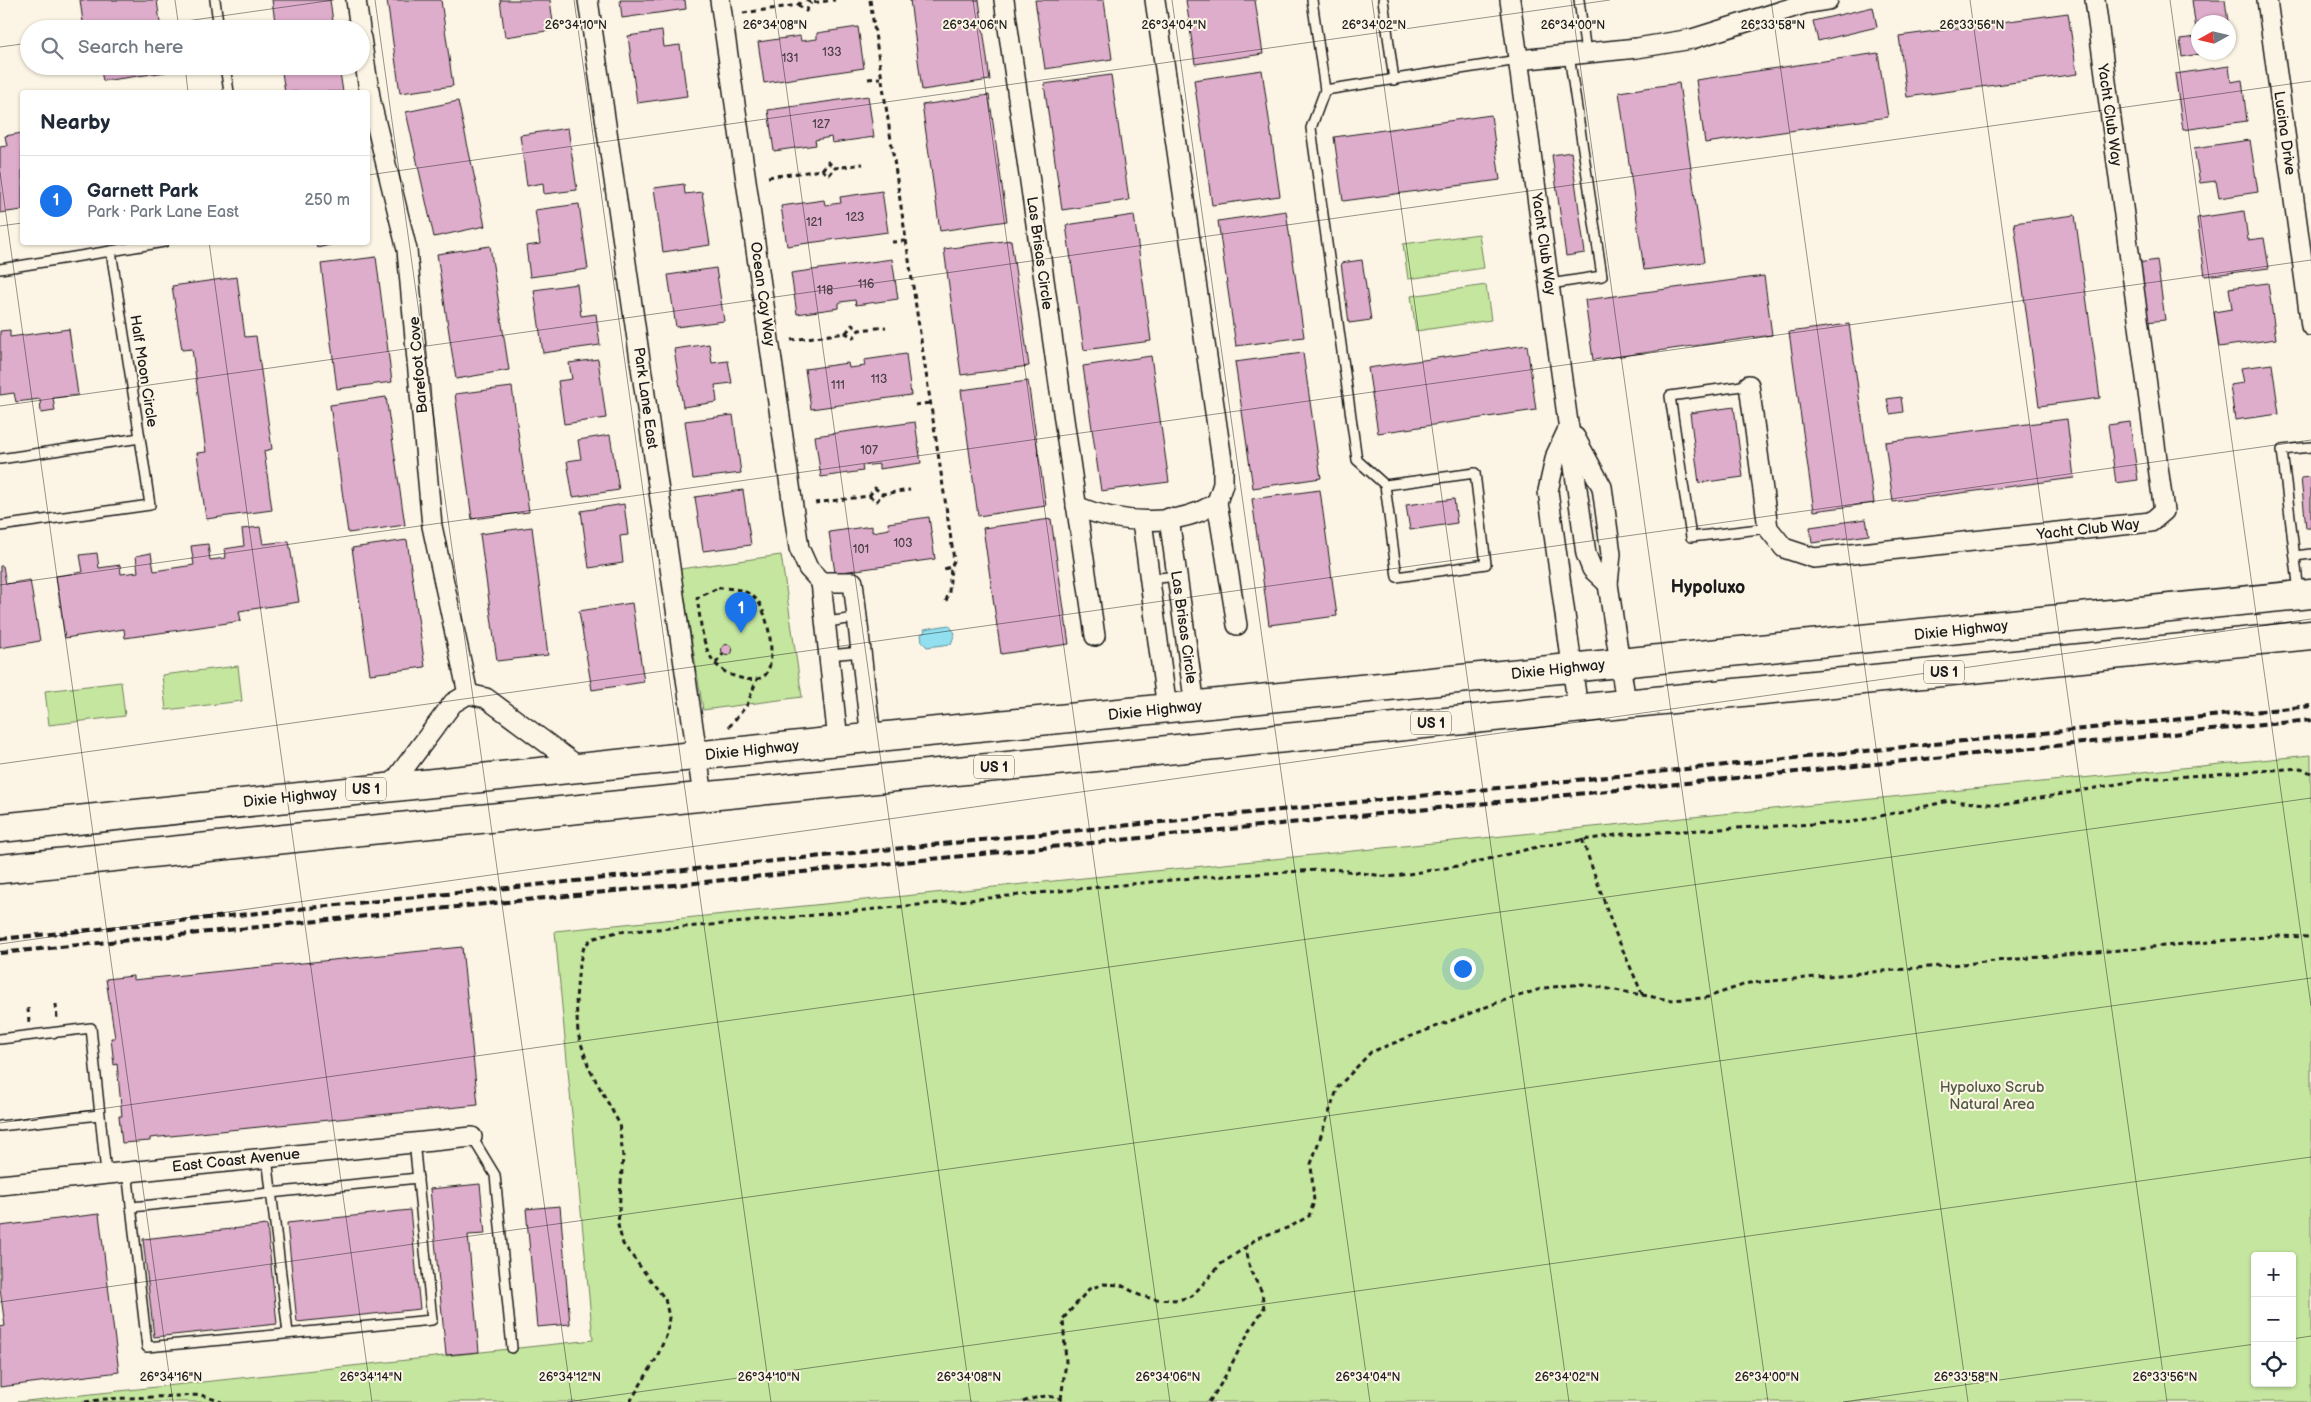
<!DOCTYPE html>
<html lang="en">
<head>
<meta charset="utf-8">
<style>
	body { margin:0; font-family:"Balsamiq Sans",sans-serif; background:#f2f2f3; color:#1f2937 }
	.controls { position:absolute; right:15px; bottom:15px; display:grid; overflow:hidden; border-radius:5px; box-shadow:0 1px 4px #0004 }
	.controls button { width:45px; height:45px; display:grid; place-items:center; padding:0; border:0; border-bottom:1px solid #e0e1e3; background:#fff; color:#1f2937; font:25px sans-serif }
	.compass { position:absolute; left:2191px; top:15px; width:45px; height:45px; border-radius:50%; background:#fff; box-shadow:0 1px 4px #0004; rotate:262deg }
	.you { position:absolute; left:1462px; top:968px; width:18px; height:18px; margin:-12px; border:4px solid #fff; border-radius:50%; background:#1a73e8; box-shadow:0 0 0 8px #1a73e833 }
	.badge { display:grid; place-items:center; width:32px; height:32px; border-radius:50%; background:#1a73e8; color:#fff; font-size:16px; font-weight:700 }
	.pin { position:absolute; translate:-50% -41px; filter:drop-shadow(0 1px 2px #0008) }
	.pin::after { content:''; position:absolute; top:26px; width:18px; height:15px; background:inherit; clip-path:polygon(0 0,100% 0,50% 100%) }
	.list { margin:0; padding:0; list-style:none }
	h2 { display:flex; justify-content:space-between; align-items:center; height:65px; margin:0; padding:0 20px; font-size:21px }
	h2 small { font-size:16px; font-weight:400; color:#747a83 }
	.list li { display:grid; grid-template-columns:32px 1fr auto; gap:15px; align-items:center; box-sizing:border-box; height:90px; padding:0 20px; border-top:1px solid #e0e1e3 }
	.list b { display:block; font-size:19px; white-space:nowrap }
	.list p { margin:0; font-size:16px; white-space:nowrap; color:#747a83 }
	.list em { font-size:16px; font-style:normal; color:#747a83 }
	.icon { flex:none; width:28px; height:28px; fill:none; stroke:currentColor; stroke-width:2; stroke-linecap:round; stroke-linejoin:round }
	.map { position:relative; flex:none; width:2311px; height:1402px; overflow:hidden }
	.search { position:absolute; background:#fff; box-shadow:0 1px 4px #0004; left:20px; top:20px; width:350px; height:55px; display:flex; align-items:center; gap:12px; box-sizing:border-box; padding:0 18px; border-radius:28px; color:#747a83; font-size:19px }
	.panel { position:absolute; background:#fff; box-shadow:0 1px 4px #0004; left:20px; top:90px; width:350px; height:155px; border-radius:5px }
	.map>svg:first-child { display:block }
	.green { fill:#c5e69e; stroke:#70815d; fill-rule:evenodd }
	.water { fill:#91dfef; stroke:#62919b }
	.building { fill:#deadcb; stroke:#1c1c1c }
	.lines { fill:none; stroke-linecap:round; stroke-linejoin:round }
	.lane-casing { stroke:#1c1c1c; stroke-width:12 }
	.street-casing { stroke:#1c1c1c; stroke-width:22 }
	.primary-casing { stroke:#1c1c1c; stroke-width:31 }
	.path { stroke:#1c1c1c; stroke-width:3; stroke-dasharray:5 4; stroke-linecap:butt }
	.lane { stroke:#fcf5e5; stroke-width:9 }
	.street { stroke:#fcf5e5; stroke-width:19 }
	.primary { stroke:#fcf5e5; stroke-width:28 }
	.rail { stroke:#1c1c1c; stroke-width:4; stroke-dasharray:8 4; stroke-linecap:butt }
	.ticks { fill:none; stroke:#1c1c1c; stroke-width:1; stroke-opacity:0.45 }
	.labels { text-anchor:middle; stroke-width:4; stroke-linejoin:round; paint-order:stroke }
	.number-label { font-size:12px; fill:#4c4048 }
	.shield { fill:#fcf5e5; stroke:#5f5d58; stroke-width:1 }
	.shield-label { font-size:14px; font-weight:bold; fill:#1c1c1c }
	.street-label { font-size:15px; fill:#1c1c1c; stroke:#fcf5e5 }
	.park-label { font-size:15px; fill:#4f5943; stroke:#fcf5e5 }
	.quarter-label { font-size:18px; font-weight:bold; fill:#1c1c1c; stroke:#fcf5e5 }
	.ticks-label { font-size:12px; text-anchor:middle; fill:#1c1c1c; stroke:#fcf5e5; stroke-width:4; stroke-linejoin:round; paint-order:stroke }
</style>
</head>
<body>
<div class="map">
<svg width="2311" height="1402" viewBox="0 0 2311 1402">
	<rect width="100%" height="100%" fill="#fcf5e5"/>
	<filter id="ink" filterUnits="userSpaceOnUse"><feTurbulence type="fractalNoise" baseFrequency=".02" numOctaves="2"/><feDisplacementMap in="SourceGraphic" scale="10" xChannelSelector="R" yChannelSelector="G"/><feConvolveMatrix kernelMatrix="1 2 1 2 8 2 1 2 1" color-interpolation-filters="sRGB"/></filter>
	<g filter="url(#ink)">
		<g class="green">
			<polygon points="1479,234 1484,268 1408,279 1403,244"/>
			<polygon points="1486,285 1491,320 1416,331 1411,296"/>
			<polygon points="781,555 802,697 703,710 680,569"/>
			<polygon points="238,666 242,701 166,710 162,675"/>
			<polygon points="121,682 125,716 49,725 45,691"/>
			<path d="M2311,755V1402H17L593,1340L555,931ZM2255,1256H2292V1383H2255Z"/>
		</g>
		<polygon class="water" points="949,625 955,633 951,644 927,647 922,642 921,634 925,632 924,629"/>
		<g class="building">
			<polygon points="80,0 157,0 160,23 178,29 95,29 95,25 83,22"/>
			<polygon points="272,0 330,0 334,29 276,29"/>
			<polygon points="387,0 441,0 453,86 400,93"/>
			<polygon points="500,0 550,0 554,30 505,37"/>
			<polygon points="620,0 685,0 686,9 622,18"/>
			<polygon points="910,0 979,0 990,80 922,90"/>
			<polygon points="1035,0 1104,0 1112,59 1045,69"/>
			<polygon points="1186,0 1255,0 1263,54 1195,64"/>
			<polygon points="2192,0 2225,0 2228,22 2198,22 2198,52 2211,52 2182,57 2180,39 2197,37"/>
			<polygon points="1873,7 1877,27 1818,41 1813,21"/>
			<polygon points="2068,13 2077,74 1907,97 1899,36"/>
			<polygon points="858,27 864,68 764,83 758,42 800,36 801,41 817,39 817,33"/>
			<polygon points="662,31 664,47 680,45 687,96 637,103 628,36"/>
			<polygon points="1878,53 1888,117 1705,143 1696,80"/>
			<polygon points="100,66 167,66 166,72 103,81"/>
			<polygon points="281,66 339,66 343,92 285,92"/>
			<polygon points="2229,66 2231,82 2242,80 2247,121 2183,130 2175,74"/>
			<polygon points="1262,70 1280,196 1212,205 1194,80"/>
			<polygon points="1111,75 1129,200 1062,210 1044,84"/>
			<polygon points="1679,83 1704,262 1644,270 1619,92"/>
			<polygon points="989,95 1007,221 940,231 922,105"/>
			<polygon points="868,96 874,137 832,143 831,137 815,140 816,145 774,151 768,110"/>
			<polygon points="458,101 485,226 434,237 406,112"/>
			<polygon points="1491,115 1500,180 1343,201 1334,137"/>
			<polygon points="568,128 577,190 544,194 543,183 527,186 520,135"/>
			<polygon points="22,133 22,210 0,213 0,147 7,146 5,136"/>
			<polygon points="2250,140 2258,192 2219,198 2216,181 2200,183 2194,148"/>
			<polygon points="1571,152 1585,253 1566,256 1552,155"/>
			<polygon points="684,184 685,194 702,192 710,245 663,252 654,188"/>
			<polygon points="882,191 888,232 787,246 781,206 824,200 825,205 841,203 840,197"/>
			<polygon points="579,204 588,269 530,277 526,246 540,244 535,210"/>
			<polygon points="1286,211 1304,337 1236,346 1218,221"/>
			<polygon points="2244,211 2248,240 2264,238 2269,268 2205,276 2197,218"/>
			<polygon points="1134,215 1151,341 1084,350 1066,225"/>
			<polygon points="2075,215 2100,398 2039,406 2014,223"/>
			<polygon points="1011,240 1029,366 961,375 944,249"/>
			<polygon points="315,242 343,242 317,248"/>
			<polygon points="490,246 509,370 456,379 437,254"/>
			<polygon points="376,257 392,382 337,389 321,264"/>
			<polygon points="892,259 898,299 856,305 855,300 841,302 839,303 839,308 797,314 791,273"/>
			<polygon points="1362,260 1371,320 1349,323 1341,263"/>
			<polygon points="2157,260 2165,320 2146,322 2138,263"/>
			<polygon points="716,268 724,321 676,327 668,275"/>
			<polygon points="1764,276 1772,335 1593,360 1585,300"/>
			<polygon points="237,277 245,337 256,336 272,449 264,451 272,510 206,519 197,453 206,452 192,349 182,350 172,286"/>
			<polygon points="2268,283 2276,339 2219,347 2214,312 2232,309 2229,288"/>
			<polygon points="577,284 581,316 596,314 600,345 543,353 534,290"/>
			<polygon points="1849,324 1874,503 1814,511 1789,332"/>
			<polygon points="69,329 78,395 53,398 55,411 41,413 40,399 16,402 14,393 0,395 0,331 10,330 10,337"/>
			<polygon points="709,344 712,363 728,361 732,383 715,385 717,402 683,407 674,349"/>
			<polygon points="1527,345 1536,410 1378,433 1368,368"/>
			<polygon points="1303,353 1321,478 1253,488 1235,362"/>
			<polygon points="906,354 911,395 811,409 805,369 848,363 849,368 865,366 864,360"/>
			<polygon points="1151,356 1169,482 1101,491 1083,366"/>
			<polygon points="598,359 606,418 564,424 558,381 572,379 569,363"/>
			<polygon points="2272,364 2279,414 2235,420 2230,385 2244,383 2241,368"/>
			<polygon points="1028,381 1046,506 978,516 961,390"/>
			<polygon points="512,387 529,512 472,519 455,394"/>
			<polygon points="386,397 405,525 348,533 330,405"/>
			<polygon points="1901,397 1903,412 1890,414 1887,399"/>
			<polygon points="1734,407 1743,477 1699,483 1690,413"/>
			<polygon points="733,415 741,473 693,479 685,421"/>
			<polygon points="2067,419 2074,478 1893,502 1885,442"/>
			<polygon points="915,422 921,463 879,469 879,464 862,466 863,471 821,477 815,436"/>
			<polygon points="2130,422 2138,480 2116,483 2108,425"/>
			<polygon points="610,435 619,490 573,497 567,461 581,459 578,440"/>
			<polygon points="2311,477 2311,528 2306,528 2301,478"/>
			<polygon points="743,490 751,545 703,551 695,497"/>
			<polygon points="1320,490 1337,616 1269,625 1252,499"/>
			<polygon points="1454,499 1457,523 1410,530 1406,505"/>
			<polygon points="624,504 628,535 620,536 623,563 589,568 581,511"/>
			<polygon points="929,517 935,559 835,573 829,532 872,526 872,532 889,529 888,523"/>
			<polygon points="1051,519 1069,644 1001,654 983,528"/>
			<polygon points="1866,519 1869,535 1812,543 1810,527"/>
			<polygon points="260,527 263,544 289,541 299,602 239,611 241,621 125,638 124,629 65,638 56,576 83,572 80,555 97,553 99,568 120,565 121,574 138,572 136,556 151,553 154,571 194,565 191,546 208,544 210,560 226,558 224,549 244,546 242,529"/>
			<polygon points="532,527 548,655 497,661 480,534"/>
			<polygon points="407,540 425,667 370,674 352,548"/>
			<polygon points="0,566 3,566 6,584 30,580 40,641 0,648"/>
			<polygon points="632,603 644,682 592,690 579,611"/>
			<circle cx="727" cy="650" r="5.5"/>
			<polygon points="462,947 478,1105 150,1138 150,1141 122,1143 119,1116 122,1116 117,1064 114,1065 111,1038 115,1038 106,979 133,976 133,980"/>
			<polygon points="480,1184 485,1234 468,1235 479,1352 446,1355 430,1189"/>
			<polygon points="560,1206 570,1324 537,1327 526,1209"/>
			<polygon points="410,1210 420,1309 297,1322 287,1223"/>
			<polygon points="99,1214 119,1372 0,1387 0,1327 5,1326 0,1289 0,1226"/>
			<polygon points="267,1225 277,1324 154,1337 143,1239"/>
		</g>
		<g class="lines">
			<defs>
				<g id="lane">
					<polyline points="215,0 219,29"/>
					<polyline points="1312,0 1325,90"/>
					<polyline points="1383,0 1394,80"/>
					<polyline points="1579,0 1586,53"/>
					<polyline points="225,66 229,92"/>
					<polyline points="0,269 111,251"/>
					<polyline points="1550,284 1602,276 1569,55"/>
					<polyline points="1749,385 1670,396 1691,537 1768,528"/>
					<polyline points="0,459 140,438 111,251 164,242"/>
					<polyline points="1385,485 1475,473 1486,564 1397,577 1385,485 1357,460 1311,128 1325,90 1518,60"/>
					<polyline points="0,526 150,505 140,438"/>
					<polyline points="2295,556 2311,554"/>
					<polyline points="1150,579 1177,576"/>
					<polyline points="2299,592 2282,450 2311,447"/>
					<polyline points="826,622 856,618"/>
					<polyline points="829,655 861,652"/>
					<polyline points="0,1039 91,1028 106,1173"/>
					<polyline points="0,1126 99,1115"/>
					<polyline points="472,1137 495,1175 512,1348"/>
					<polyline points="267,1157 288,1333"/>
					<polyline points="127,1170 147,1347 432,1320 414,1141"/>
					<polyline points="132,1207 418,1178"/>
				</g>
				<g id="street">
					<polyline points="356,0 360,29"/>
					<polyline points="588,0 703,796"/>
					<polyline points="720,0 799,548 808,568 821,582 838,741"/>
					<polyline points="1004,0 1095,636"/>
					<polyline points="1155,0 1223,467 1223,484 1217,502 1237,625"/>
					<polyline points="1510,0 1586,554 1592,569 1608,584"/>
					<polyline points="2267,0 2311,326"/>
					<polyline points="361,38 371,103 407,250 432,526 468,694"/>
					<polyline points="1518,60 1637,48 1692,39 1804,4 1828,0"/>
					<polyline points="1749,385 1768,528 1784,548 1814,558 2151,522 2164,511 2095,0"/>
					<polyline points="1569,427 1556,455 1548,491 1578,709"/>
					<polyline points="1575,437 1602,487 1611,554 1608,584 1626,703"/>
					<path d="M1076,506C1116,523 1179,529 1217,502"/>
					<polyline points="1169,518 1195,706"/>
					<polyline points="1142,521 1167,709"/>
					<polyline points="821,582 853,582 871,738"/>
					<polyline points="390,787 453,703 468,694 486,698 579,767"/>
					<polyline points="0,1185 472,1137"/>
				</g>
				<g id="primary">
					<polyline points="0,828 838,741 2311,594"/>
					<polyline points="0,869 370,830 2311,635"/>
				</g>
			</defs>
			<use href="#lane" class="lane-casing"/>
			<use href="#street" class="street-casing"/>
			<use href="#primary" class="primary-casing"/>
			<g class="path">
				<polyline points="806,0 811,3 835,0"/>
				<polyline points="870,0 953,553 954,561 951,567 944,569"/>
				<polyline points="798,5 806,11 811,3"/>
				<polyline points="743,13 798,5 802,0"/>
				<polyline points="868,79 881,78"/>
				<polyline points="822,170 828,162 835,168 863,164"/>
				<polyline points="768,177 822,170 829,175 835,168"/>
				<polyline points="892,242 906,241"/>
				<polyline points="846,333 852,325 859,330"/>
				<polyline points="791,340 846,333 853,338 859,330 886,327"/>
				<polyline points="915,405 930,403"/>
				<polyline points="869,496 875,488 882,494 910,490"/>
				<polyline points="815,503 869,496 877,501 882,494"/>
				<path d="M718,588C731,588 747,589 757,600C768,613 777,660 766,674C762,680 752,680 745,679C701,671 703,633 697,598Z"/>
				<polyline points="946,601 949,592 951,567"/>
				<polyline points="716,663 723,654"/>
				<polyline points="729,727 747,705 757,679"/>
				<polyline points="1582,839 1615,932 1643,996"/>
				<polyline points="56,1004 57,1019"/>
				<polyline points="28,1008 29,1023"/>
				<polyline points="1061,1399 1066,1362 1063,1319 1089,1289 1104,1284 1121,1285 1139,1295 1153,1299 1178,1300 1192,1296 1221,1264 1246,1247"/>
				<polyline points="85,1402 105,1399 201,1395 222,1402"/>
				<polyline points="630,1402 656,1359 667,1334 669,1317 665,1299 623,1244 618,1225 623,1156 619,1123 589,1068 578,1034 576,999 579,965 584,947 591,939 617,932 724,924 1192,878 1334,869 1389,877 1464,865 1541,846 1624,834 1853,822 1949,801 2002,805 2145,779 2301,768 2311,773"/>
				<path d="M1023,1402C1039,1396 1051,1393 1066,1402"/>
				<path d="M1209,1402C1230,1373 1242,1338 1264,1309L1262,1292L1250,1270L1246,1247L1257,1238L1290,1227L1309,1216L1314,1202L1311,1164L1338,1087L1371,1052L1499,1002L1544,988L1582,984L1670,1000L1705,998L1749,983L2276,936L2311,937"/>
			</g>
			<use href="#lane" class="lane"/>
			<use href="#street" class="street"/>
			<use href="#primary" class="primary"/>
			<g class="rail">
				<polyline points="0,939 2311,706"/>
				<polyline points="0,953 2311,720"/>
			</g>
		</g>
	</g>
	<path class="ticks" d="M175,0L179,29M375,0L572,1402M574,0L771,1402M774,0L971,1402M973,0L1170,1402M1172,0L1370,1402M1372,0L1569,1402M1571,0L1768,1402M1771,0L1968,1402M1970,0L2167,1402M2170,0L2311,1006M130,29L334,0M0,47L29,43M185,66L188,92M0,172L173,1402M368,175L1610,0M0,226L22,223M209,242L372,1402M0,406L2311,81M0,585L2311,260M0,764L2311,440M0,944L2311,619M0,1123L2311,798M0,1302L2311,978M2292,1339L2311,1336M567,1402L2311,1157M1843,1402L2255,1344"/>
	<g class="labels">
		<g class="number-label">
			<text x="832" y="56">133</text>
			<text x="790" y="62">131</text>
			<text x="821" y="128">127</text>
			<text x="855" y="221">123</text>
			<text x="814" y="226">121</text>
			<text x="866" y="288">116</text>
			<text x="825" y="294">118</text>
			<text x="879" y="383">113</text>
			<text x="838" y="389">111</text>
			<text x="869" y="454">107</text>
			<text x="903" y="547">103</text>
			<text x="861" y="553">101</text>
		</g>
		<g class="shield">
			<rect x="1924" y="660.5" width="40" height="23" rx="4"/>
			<rect x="1411" y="711.5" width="40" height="23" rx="4"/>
			<rect x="974" y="755.5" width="40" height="23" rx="4"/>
			<rect x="346" y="777.5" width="40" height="23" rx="4"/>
		</g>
		<g class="shield-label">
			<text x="1944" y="677">US 1</text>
			<text x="1431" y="728">US 1</text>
			<text x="994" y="772">US 1</text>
			<text x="366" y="794">US 1</text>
		</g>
		<g class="street-label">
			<text transform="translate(2110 115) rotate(82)" y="5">Yacht Club Way</text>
			<text transform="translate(2285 133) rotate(82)" y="5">Lucina Drive</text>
			<text transform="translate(1544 244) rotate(82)" y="5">Yacht Club Way</text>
			<text transform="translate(1040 253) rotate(82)" y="5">Las Brisas Circle</text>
			<text transform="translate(763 294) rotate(82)" y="5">Ocean Cay Way</text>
			<text transform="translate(418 365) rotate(-95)" y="5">Barefoot Cove</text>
			<text transform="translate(144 371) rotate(81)" y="5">Half Moon Circle</text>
			<text transform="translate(646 398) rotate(82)" y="5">Park Lane East</text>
			<text transform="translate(2088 529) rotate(-6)" y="5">Yacht Club Way</text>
			<text transform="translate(1184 627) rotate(82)" y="5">Las Brisas Circle</text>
			<text transform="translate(1961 630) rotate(-6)" y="5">Dixie Highway</text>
			<text transform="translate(1558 669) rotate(-6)" y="5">Dixie Highway</text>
			<text transform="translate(1155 710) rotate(-6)" y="5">Dixie Highway</text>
			<text transform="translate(752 750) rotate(-6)" y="5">Dixie Highway</text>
			<text transform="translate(290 797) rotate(-6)" y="5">Dixie Highway</text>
			<text transform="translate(236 1160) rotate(-6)" y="5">East Coast Avenue</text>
		</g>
		<g class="park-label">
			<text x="1992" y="1092">Hypoluxo Scrub<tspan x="1992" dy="17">Natural Area</tspan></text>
		</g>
		<g class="quarter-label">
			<text x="1708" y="593">Hypoluxo</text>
		</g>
	</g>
	<g class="ticks-label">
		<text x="576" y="29">26°34'10"N</text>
		<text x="775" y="29">26°34'08"N</text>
		<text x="975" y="29">26°34'06"N</text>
		<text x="1174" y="29">26°34'04"N</text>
		<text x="1374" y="29">26°34'02"N</text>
		<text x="1573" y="29">26°34'00"N</text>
		<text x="1773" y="29">26°33'58"N</text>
		<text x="1972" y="29">26°33'56"N</text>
		<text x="171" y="1381">26°34'16"N</text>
		<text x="371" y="1381">26°34'14"N</text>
		<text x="570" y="1381">26°34'12"N</text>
		<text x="769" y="1381">26°34'10"N</text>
		<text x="969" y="1381">26°34'08"N</text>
		<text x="1168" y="1381">26°34'06"N</text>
		<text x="1368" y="1381">26°34'04"N</text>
		<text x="1567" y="1381">26°34'02"N</text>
		<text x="1767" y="1381">26°34'00"N</text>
		<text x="1966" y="1381">26°33'58"N</text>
		<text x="2165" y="1381">26°33'56"N</text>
	</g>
</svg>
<div class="controls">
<button>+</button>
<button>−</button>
<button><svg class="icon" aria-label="locate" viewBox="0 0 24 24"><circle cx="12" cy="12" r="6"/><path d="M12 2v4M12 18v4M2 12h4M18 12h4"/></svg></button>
</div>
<svg class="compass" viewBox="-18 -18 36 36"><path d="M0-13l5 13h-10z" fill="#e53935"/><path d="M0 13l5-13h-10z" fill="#747a83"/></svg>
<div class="you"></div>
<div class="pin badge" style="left:741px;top:633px">1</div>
<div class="search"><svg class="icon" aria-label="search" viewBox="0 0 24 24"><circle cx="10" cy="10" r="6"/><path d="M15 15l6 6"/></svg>Search here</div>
<section class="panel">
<h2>Nearby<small></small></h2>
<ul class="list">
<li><span class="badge">1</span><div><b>Garnett Park</b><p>Park · Park Lane East</p></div><em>250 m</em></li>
</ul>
</section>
</div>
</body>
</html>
